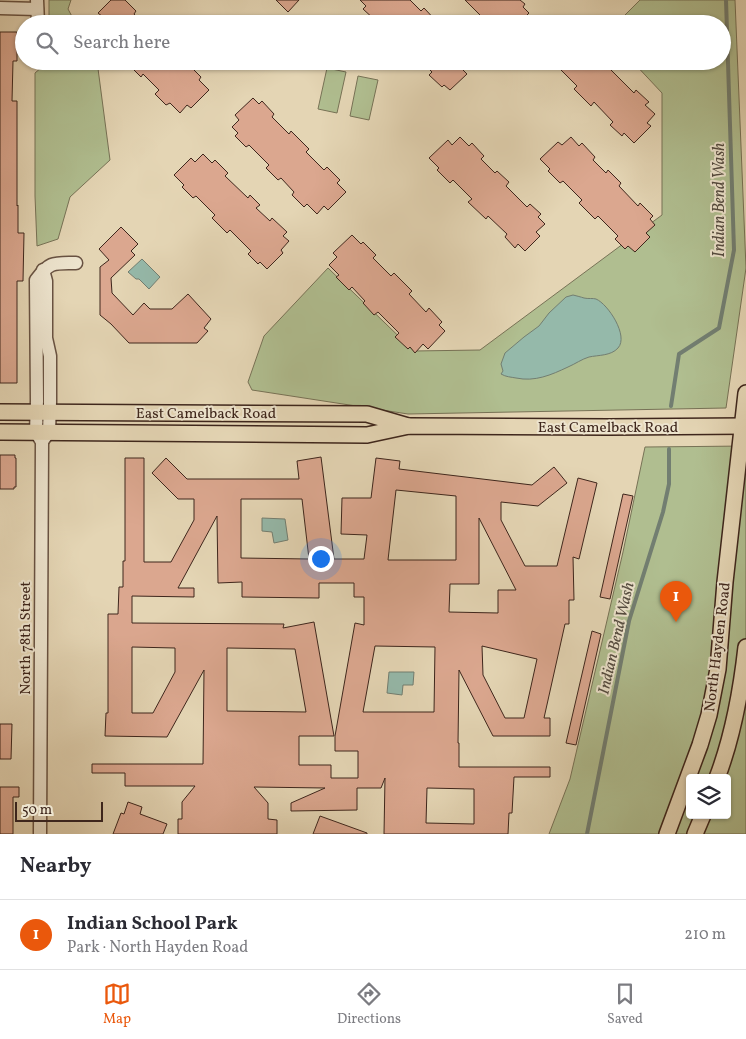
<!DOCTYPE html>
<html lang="en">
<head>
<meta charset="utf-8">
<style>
	body { margin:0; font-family:Vollkorn,serif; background:#f7f7f7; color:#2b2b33 }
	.controls { position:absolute; right:15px; bottom:15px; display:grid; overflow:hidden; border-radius:5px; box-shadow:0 1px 4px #0004 }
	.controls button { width:45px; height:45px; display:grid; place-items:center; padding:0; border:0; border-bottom:1px solid #e1e1e2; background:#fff; color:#2b2b33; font:25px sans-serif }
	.scale { position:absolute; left:15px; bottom:12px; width:88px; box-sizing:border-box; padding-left:5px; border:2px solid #3e261c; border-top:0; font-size:14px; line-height:18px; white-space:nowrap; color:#3e261c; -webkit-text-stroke:4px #ede4ce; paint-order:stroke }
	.you { position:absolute; left:320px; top:558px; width:18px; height:18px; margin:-12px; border:4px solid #fff; border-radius:50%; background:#1a73e8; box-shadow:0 0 0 8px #1a73e833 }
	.badge { display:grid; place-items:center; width:32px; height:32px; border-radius:50%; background:#ea580c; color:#fff; font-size:16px; font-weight:700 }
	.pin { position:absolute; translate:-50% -41px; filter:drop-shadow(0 1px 2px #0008) }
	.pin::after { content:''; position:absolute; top:26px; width:18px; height:15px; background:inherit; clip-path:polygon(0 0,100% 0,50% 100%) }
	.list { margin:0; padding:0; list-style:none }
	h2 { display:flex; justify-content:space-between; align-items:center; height:65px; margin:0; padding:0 20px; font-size:21px }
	h2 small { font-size:16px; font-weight:400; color:#7c7c81 }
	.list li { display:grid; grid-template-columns:32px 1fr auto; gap:15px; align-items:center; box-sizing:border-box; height:70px; padding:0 20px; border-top:1px solid #e1e1e2 }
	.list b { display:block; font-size:19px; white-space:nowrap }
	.list p { margin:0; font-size:16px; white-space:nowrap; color:#7c7c81 }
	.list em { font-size:16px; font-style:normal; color:#7c7c81 }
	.icon { flex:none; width:28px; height:28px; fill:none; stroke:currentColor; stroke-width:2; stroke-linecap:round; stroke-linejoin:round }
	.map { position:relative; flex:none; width:746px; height:834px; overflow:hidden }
	.search { position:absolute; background:#fff; box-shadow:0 1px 4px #0004; left:15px; right:15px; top:15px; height:55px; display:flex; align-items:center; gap:12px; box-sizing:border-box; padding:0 18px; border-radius:28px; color:#7c7c81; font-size:19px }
	.sheet { height:135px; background:#fff }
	nav { display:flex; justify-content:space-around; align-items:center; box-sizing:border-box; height:70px; border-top:1px solid #e1e1e2; background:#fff; font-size:14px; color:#7c7c81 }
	nav a { display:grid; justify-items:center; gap:2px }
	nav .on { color:#ea580c }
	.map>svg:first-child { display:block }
	.green { fill:#b0be90; stroke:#777256; fill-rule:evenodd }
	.water { fill:#95b9aa; stroke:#727e71 }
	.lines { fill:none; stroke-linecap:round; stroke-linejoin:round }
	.stream { stroke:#727e71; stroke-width:4 }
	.building { fill:#dba78f; stroke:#3e261c; fill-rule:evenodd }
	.minor-casing { stroke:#685242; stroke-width:15 }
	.major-casing { stroke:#3e261c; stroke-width:18 }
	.minor { stroke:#ede4ce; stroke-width:12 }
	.major { stroke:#e4d5b4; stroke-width:15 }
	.labels { text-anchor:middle; stroke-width:4; stroke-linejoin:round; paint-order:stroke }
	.street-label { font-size:15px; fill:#3e261c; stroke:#ede4ce }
	.water-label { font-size:16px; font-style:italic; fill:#544b40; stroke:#ede4ce }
</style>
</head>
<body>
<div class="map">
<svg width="746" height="834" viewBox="0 0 746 834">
	<rect width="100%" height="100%" fill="#e4d5b4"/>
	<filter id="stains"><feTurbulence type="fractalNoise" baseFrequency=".004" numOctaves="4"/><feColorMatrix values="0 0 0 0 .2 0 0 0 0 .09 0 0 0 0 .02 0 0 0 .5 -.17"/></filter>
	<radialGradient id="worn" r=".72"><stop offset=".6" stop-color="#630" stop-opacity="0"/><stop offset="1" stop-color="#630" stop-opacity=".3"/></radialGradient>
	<g class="green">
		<polygon points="49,0 71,0 68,9 76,24 49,24"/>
		<polygon points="640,0 735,0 746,268 726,408 408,414 252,390 248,382 264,336 328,268 414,351 480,350 662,215 662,93 632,61 722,61 722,24 616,24"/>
		<polygon points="49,61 97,61 110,160 70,197 58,239 37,246 35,196 35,73"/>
		<polygon points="327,68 346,72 337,113 318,109"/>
		<polygon points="358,76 378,80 369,120 350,116"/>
		<path d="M746,446V834H549L570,779L623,552L645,447ZM690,778H727V815H690Z"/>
	</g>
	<g class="water">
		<polygon points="142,259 160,277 149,289 139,279 136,279 128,272"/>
		<path d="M573,295C577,296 581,297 584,298C588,299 593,298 596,299C608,304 629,336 618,348C611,356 598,355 589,357C582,359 575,364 568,367C551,375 535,382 516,378C511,377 506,377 501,374L503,371L501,364L505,353L524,337L539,326L549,313L566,297Z"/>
		<polygon points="262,518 285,519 288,540 274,543 272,532 262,531"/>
		<polygon points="389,672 414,672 413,685 403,685 402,695 387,693"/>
	</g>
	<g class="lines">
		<g class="stream">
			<polyline points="671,406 679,354 719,328 734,250 726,0"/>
			<polyline points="587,834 629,621 663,512 669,484 669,449"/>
		</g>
	</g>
	<g class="building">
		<polygon points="111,0 125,0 136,11 134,14 143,24 96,24 103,17 98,13"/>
		<polygon points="276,0 299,0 288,12"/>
		<polygon points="360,0 410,0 421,11 424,8 439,24 385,24 378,17 375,20 363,9 366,6"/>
		<polygon points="465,0 520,0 525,4 523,7 529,13 518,24 484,24 478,19 481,16"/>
		<polygon points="0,32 17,32 17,61 13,61 12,101 17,101 17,206 18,205 18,233 24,233 23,281 17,281 17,383 0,383"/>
		<polygon points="137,61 180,61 187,68 189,65 201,77 199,80 209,90 191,108 187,105 180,113 170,103 166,105 155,94 159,90 143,74 141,77 131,67"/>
		<polygon points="421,61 472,61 463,70 467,74 450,90 444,85 442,87 429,75 432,72"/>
		<polygon points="552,61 607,61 612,66 610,69 634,93 636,90 649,102 645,105 655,114 647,123 651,126 634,143 624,133 622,136 610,125 613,122 594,102 591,106 574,89 577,86"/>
		<polygon points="253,98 259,104 262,101 274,114 272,117 289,134 291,131 309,149 306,152 324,170 327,167 340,180 337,183 346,192 328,210 324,206 317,214 307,204 304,207 292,195 294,192 281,178 278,180 266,168 269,165 249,145 246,147 235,136 238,133 232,127 239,120 235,115"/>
		<polygon points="460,137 469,146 472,143 484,156 481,159 495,173 497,171 509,182 506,186 527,207 530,204 541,214 538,217 545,224 536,232 540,236 525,251 518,244 515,248 505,237 507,234 488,216 486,219 468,202 472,199 453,180 450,183 437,170 439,168 429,158 448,140 452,145"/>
		<polygon points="571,137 579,146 582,143 595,157 593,160 606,173 608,170 621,183 619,186 638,206 640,203 653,216 650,219 655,225 646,233 650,237 635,252 628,246 625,249 615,239 618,236 598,216 595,219 579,203 582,200 563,181 560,183 548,171 550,169 540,159 558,142 562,145"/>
		<polygon points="203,154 212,163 215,160 228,173 225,176 248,198 250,195 260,205 256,208 270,221 272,218 287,232 283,236 289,241 281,250 283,253 267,269 260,262 258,264 248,254 251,251 230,230 227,233 212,218 215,215 196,196 193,198 182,187 184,185 174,175 191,158 195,162"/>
		<polygon points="121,227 138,244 131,251 135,255 111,278 112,293 133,315 144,303 150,309 172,309 188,294 211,319 204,328 208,331 197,343 129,343 111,324 100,315 100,267 109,260 99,249"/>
		<polygon points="352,235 361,244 363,242 376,255 373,258 391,276 394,273 412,291 409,294 426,312 429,308 442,322 439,325 445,331 428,349 423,344 415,353 410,347 408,349 395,337 399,333 378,312 374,315 363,303 365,301 352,287 349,290 336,277 339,275 329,265 337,257 333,253"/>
		<polygon points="0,455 15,455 15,458 16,458 16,487 14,487 14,489 0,489"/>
		<path d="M321,457L334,559H364L367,535L341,534L342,498H371L376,458L400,461L399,469L532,485L554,467L567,483L538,506L501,502V520L525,566H557L578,478L597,483L579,559L573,557L574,600H569V624H565L544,718H550V736H493L459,670L458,743H459V767H550V777H514L512,813H509L508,834H384L385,778L381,788H357V810L291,811V803L325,788L254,787L268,803V819L277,820V834H178V819H182V802L195,786H125V773H92V764H203L204,670L167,737L105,736L106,713H108V614H118L119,587H123V561H125V458H144V562H171L194,520V499H178L152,473L166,458L187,479H299L297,461ZM396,490L456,496V560H388ZM241,499H302L309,559L241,558ZM217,516L218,583L242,582V597L319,598V583H354V597H364V625L355,623L335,736V751H358V778H331V765H299V736H334L314,622L283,628L284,624L132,623V596L194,597V588H178ZM479,518L516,590H498V613L449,612L450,584H479ZM375,646L435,647L434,712H363ZM482,646L537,659L524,718H505L483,675ZM132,647L175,648V672L153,713H132ZM227,648L295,649L306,712L227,711ZM427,788L474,789V824L426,823Z"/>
		<polygon points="623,494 633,496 610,599 600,597"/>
		<polygon points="592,631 601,634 576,745 566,743"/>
		<polygon points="0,724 12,724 11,759 0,759"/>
		<polygon points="0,787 19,787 19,797 13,797 13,834 0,834"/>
		<polygon points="128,802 142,807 140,814 167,824 163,834 113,834 121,813 124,814"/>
		<polygon points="320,816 367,833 367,834 313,834"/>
	</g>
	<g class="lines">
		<defs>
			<g id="minor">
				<polyline points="37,0 38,24"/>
				<polyline points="0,8 37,9"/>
				<polyline points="43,440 49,432 50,402 50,356 46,338 46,281 43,270"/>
				<path d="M40,834L42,442L36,432L37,401L36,280C50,261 54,263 76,263"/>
			</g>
			<g id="major">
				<polyline points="0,412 367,414 408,426"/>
				<polyline points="0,432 367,435 409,426 608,427 746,426"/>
				<path d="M717,778C733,736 741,692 746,647"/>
				<polyline points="667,834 700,745 709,715 718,669 725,582 746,393"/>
				<polyline points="695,834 703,815"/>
			</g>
		</defs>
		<use href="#minor" class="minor-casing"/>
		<use href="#major" class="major-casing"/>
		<use href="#minor" class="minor"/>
		<use href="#major" class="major"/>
	</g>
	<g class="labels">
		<g class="street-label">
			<text x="206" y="418">East Camelback Road</text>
			<text x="608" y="432">East Camelback Road</text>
			<text transform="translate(25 638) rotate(-90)" y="5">North 78th Street</text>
			<text transform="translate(717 647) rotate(-83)" y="5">North Hayden Road</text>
		</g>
		<g class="water-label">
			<text transform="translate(718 200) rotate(-90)" y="6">Indian Bend Wash</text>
			<text transform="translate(615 638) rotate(-77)" y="6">Indian Bend Wash</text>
		</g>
	</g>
	<rect width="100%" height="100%" filter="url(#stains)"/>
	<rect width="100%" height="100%" fill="url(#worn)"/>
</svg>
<div class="controls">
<button><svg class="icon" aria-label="layers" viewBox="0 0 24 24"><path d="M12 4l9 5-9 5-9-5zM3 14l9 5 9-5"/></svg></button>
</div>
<div class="scale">50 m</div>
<div class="you"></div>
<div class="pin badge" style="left:676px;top:622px">1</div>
<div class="search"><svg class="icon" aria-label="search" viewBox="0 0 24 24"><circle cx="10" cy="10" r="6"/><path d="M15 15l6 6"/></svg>Search here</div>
</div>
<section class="sheet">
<h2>Nearby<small></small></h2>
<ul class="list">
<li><span class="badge">1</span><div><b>Indian School Park</b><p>Park · North Hayden Road</p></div><em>210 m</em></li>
</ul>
</section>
<nav>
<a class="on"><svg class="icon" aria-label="map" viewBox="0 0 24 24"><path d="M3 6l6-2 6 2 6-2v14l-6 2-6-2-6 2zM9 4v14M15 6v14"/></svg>Map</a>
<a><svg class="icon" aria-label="directions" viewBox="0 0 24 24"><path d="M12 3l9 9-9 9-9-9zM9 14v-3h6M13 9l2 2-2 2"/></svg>Directions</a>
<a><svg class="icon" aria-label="saved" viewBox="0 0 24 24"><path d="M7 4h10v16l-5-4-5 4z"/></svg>Saved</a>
</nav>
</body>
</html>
